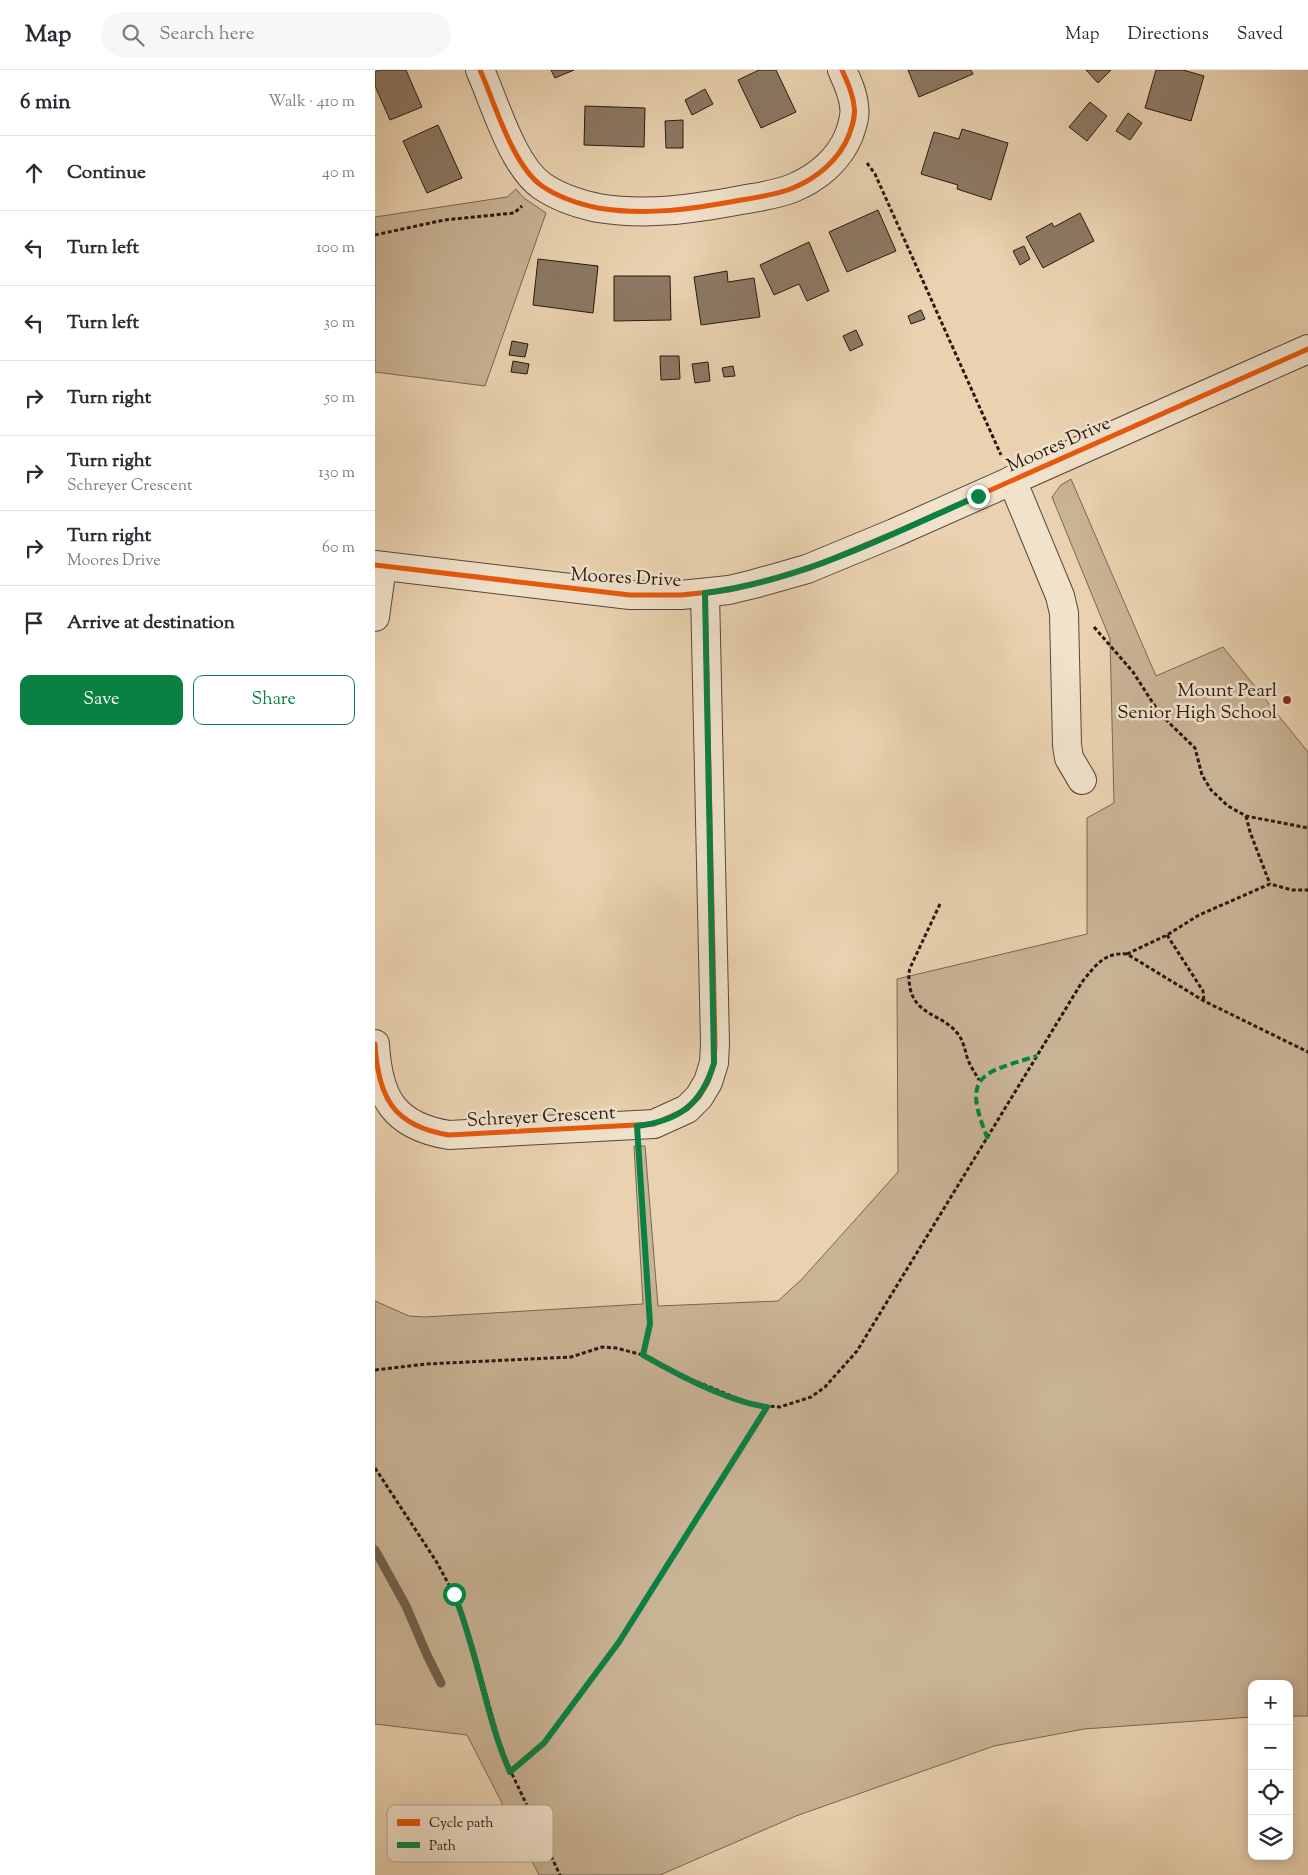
<!DOCTYPE html>
<html lang="en">
<head>
<meta charset="utf-8">
<style>
	body { margin:0; font-family:"Sorts Mill Goudy",serif; background:#f7f7f7; color:#2b2b33 }
	.controls { position:absolute; right:15px; bottom:15px; display:grid; overflow:hidden; border-radius:10px; box-shadow:0 2px 12px #0003 }
	.controls button { width:45px; height:45px; display:grid; place-items:center; padding:0; border:0; border-bottom:1px solid #e1e1e2; background:#fff; color:#2b2b33; font:25px sans-serif }
	.stop { position:absolute; width:15px; height:15px; margin:-11px; border:4px solid #0b8043; border-radius:50%; background:#fff }
	.stop.end { background:#0b8043; border-color:#fff; box-shadow:0 1px 5px #0008 }
	.list { margin:0; padding:0; list-style:none }
	h2 { display:flex; justify-content:space-between; align-items:center; height:65px; margin:0; padding:0 20px; font-size:21px }
	h2 small { font-size:16px; font-weight:400; color:#7c7c81 }
	.list li { display:grid; grid-template-columns:32px 1fr auto; gap:15px; align-items:center; box-sizing:border-box; height:75px; padding:0 20px; border-top:1px solid #e1e1e2 }
	.list b { display:block; font-size:19px; white-space:nowrap }
	.list p { margin:0; font-size:16px; white-space:nowrap; color:#7c7c81 }
	.list em { font-size:16px; font-style:normal; color:#7c7c81 }
	.actions { display:flex; gap:10px; padding:15px 20px }
	.actions a { flex:1; padding:11px 0; border:1px solid #0b8043; border-radius:10px; text-align:center; font-size:18px; color:#0b8043 }
	.actions .main { background:#0b8043; color:#fff }
	.icon { flex:none; width:28px; height:28px; fill:none; stroke:currentColor; stroke-width:2; stroke-linecap:round; stroke-linejoin:round }
	.map { position:relative; flex:none; width:933px; height:1805px; overflow:hidden }
	header { display:flex; align-items:center; gap:30px; box-sizing:border-box; height:70px; padding:0 25px; background:#fff; border-bottom:1px solid #e1e1e2 }
	header strong { font-size:24px }
	nav { display:flex; gap:28px; margin-inline-start:auto; font-size:18px }
	.search { width:350px; height:45px; background:#f7f7f7; display:flex; align-items:center; gap:12px; box-sizing:border-box; padding:0 18px; border-radius:28px; color:#7c7c81; font-size:19px }
	main { display:flex }
	aside { flex:1; background:#fff }
	.map>svg:first-child { display:block }
	.green { fill:#c9b395; stroke:#786654 }
	.lines { fill:none; stroke-linecap:round; stroke-linejoin:round }
	.stream { stroke:#736250; stroke-width:9 }
	.building { fill:#8c7964; stroke:#261912 }
	.minor-casing { stroke:#57473a; stroke-width:30 }
	.path { stroke:#261912; stroke-width:3; stroke-dasharray:4 2.5; stroke-linecap:butt }
	.minor { stroke:#f1e2cc; stroke-width:28 }
	.quiet { stroke:#00873e; stroke-width:4; stroke-dasharray:8 4; stroke-linecap:butt }
	.cycleway-casing { stroke:#f1e2cc; stroke-width:8 }
	.cycleway { stroke:#e8590c; stroke-width:5 }
	.route { stroke:#0b8043; stroke-width:6 }
	.poi-dot { fill:#8f2418; stroke:#f1e2cc; stroke-width:2 }
	.labels { text-anchor:middle; stroke-width:5; stroke-linejoin:round; paint-order:stroke }
	.street-label { font-size:19px; fill:#261912; stroke:#f1e2cc }
	.poi-label { font-size:19px; fill:#261912; stroke:#f1e2cc; text-anchor:end }
	.key { fill:#f1e2cc; stroke:#b4a694; stroke-width:1 }
	.key-label { font-size:14px; fill:#261912 }
</style>
</head>
<body>
<header>
<strong>Map</strong>
<div class="search"><svg class="icon" aria-label="search" viewBox="0 0 24 24"><circle cx="10" cy="10" r="6"/><path d="M15 15l6 6"/></svg>Search here</div>
<nav><a>Map</a><a>Directions</a><a>Saved</a></nav>
</header>
<main>
<aside>
<h2>6 min<small>Walk · 410 m</small></h2>
<ul class="list">
<li><svg class="icon" aria-label="ahead" viewBox="0 0 24 24"><path d="M12 20V5M6 11l6-6 6 6"/></svg><div><b>Continue</b></div><em>40 m</em></li>
<li><svg class="icon" aria-label="left" viewBox="0 0 24 24"><path d="M17 20v-9H6M10 6l-5 5 5 5"/></svg><div><b>Turn left</b></div><em>100 m</em></li>
<li><svg class="icon" aria-label="left" viewBox="0 0 24 24"><path d="M17 20v-9H6M10 6l-5 5 5 5"/></svg><div><b>Turn left</b></div><em>30 m</em></li>
<li><svg class="icon" aria-label="right" viewBox="0 0 24 24"><path d="M7 20v-9h11M14 6l5 5-5 5"/></svg><div><b>Turn right</b></div><em>50 m</em></li>
<li><svg class="icon" aria-label="right" viewBox="0 0 24 24"><path d="M7 20v-9h11M14 6l5 5-5 5"/></svg><div><b>Turn right</b><p>Schreyer Crescent</p></div><em>130 m</em></li>
<li><svg class="icon" aria-label="right" viewBox="0 0 24 24"><path d="M7 20v-9h11M14 6l5 5-5 5"/></svg><div><b>Turn right</b><p>Moores Drive</p></div><em>60 m</em></li>
<li><svg class="icon" aria-label="arrive" viewBox="0 0 24 24"><path d="M6 21V4h12l-3 4 3 4H6"/></svg><div><b>Arrive at destination</b></div></li>
</ul>
<div class="actions"><a class="main">Save</a><a>Share</a></div>
</aside>
<div class="map">
<svg width="933" height="1805" viewBox="0 0 933 1805">
	<rect width="100%" height="100%" fill="#ead2b0"/>
	<filter id="stains"><feTurbulence type="fractalNoise" baseFrequency=".004" numOctaves="4"/><feColorMatrix values="0 0 0 0 .2 0 0 0 0 .09 0 0 0 0 .02 0 0 0 .5 -.17"/></filter>
	<radialGradient id="worn" r=".72"><stop offset=".6" stop-color="#630" stop-opacity="0"/><stop offset="1" stop-color="#630" stop-opacity=".3"/></radialGradient>
	<g class="green">
		<polygon points="141,119 149,128 171,143 110,316 0,302 0,147 132,127"/>
		<polygon points="696,409 781,606 848,577 933,682 933,1646 914,1646 914,1614 877,1614 877,1647 709,1659 619,1676 421,1746 285,1805 164,1805 92,1665 0,1654 0,1231 34,1246 50,1247 268,1234 259,1076 270,1076 283,1236 403,1231 427,1209 523,1102 522,909 712,864 712,748 739,733 735,569 677,427 686,415"/>
	</g>
	<g class="lines">
		<polyline class="stream" points="0,1480 31,1536 52,1585 66,1613"/>
	</g>
	<g class="building">
		<polygon points="4,0 31,0 47,37 15,50 0,16 0,2"/>
		<polygon points="176,0 199,0 180,8"/>
		<polygon points="384,0 401,0 421,42 386,58 363,10"/>
		<polygon points="533,0 596,0 598,4 544,27"/>
		<polygon points="711,0 736,0 723,13"/>
		<polygon points="781,0 808,0 829,6 816,51 770,38"/>
		<polygon points="330,19 338,34 317,45 310,30"/>
		<polygon points="715,32 732,46 712,71 694,57"/>
		<polygon points="210,36 270,38 269,77 209,75"/>
		<polygon points="753,43 767,53 755,70 741,61"/>
		<polygon points="308,50 308,78 291,78 290,51"/>
		<polygon points="63,55 87,108 52,123 28,71"/>
		<polygon points="587,59 633,73 616,130 582,119 583,115 546,104 559,62 584,69"/>
		<polygon points="503,140 521,181 472,202 454,162"/>
		<polygon points="705,143 719,171 668,198 651,167 677,153 679,157"/>
		<polygon points="434,172 454,221 432,231 424,214 399,225 385,195"/>
		<polygon points="649,176 655,189 645,195 638,181"/>
		<polygon points="163,189 223,196 218,243 158,235"/>
		<polygon points="352,201 353,212 379,208 385,247 326,255 319,207"/>
		<polygon points="239,206 295,206 296,250 239,251"/>
		<polygon points="546,240 550,249 536,254 533,246"/>
		<polygon points="481,260 488,275 475,281 468,266"/>
		<polygon points="137,271 153,274 150,287 134,285"/>
		<polygon points="285,286 304,286 305,309 286,310"/>
		<polygon points="138,291 154,294 152,304 136,302"/>
		<polygon points="333,292 335,311 320,313 317,294"/>
		<polygon points="358,296 360,306 349,307 347,298"/>
	</g>
	<g class="lines">
		<defs>
			<g id="minor">
				<path d="M105,0C120,33 137,95 167,116C183,127 204,134 223,138C272,146 318,139 366,130C383,127 401,125 418,118C442,108 464,90 474,65C477,56 481,46 479,36C478,23 472,11 467,0"/>
				<polyline points="637,410 685,526 689,543 692,675 694,688 707,710"/>
				<polyline points="0,495 255,525 306,525 354,520 379,514 432,499 519,463 933,279"/>
				<polyline points="0,547 7,496"/>
				<path d="M0,974C3,1027 18,1056 74,1065L279,1054L312,1039L324,1027L333,1012L339,993L340,974L330,523"/>
			</g>
		</defs>
		<use href="#minor" class="minor-casing"/>
		<g class="path">
			<polyline points="492,93 500,104 626,385"/>
			<polyline points="0,165 69,150 139,143 147,136"/>
			<polyline points="719,557 758,602 785,644 820,678 827,705 836,720 853,736 871,746 933,758"/>
			<polyline points="871,746 875,762 895,814"/>
			<path d="M565,834L535,898C533,905 534,911 535,918C541,946 568,944 583,964C589,972 590,981 593,990C596,997 600,1003 604,1010"/>
			<polyline points="792,865 828,921 829,931"/>
			<polyline points="752,884 792,865 824,845 895,814 917,820 933,820"/>
			<polyline points="263,1084 275,1254 268,1285"/>
			<path d="M0,1300L51,1294L196,1287L227,1277L241,1278L268,1285L303,1304L379,1335L405,1337L436,1327L450,1317L482,1281L707,912C720,896 729,882 752,884L829,931L933,982"/>
			<polyline points="0,1398 61,1491 79,1524 99,1581 128,1685 185,1805"/>
			<polyline points="135,1702 169,1673 244,1572 392,1337"/>
		</g>
		<use href="#minor" class="minor"/>
		<path class="quiet" d="M613,1069C586,1005 606,1003 662,986"/>
		<defs>
			<g id="cycleway">
				<path d="M105,0C120,33 137,95 167,116C183,127 204,134 223,138C272,146 318,139 366,130C383,127 401,125 418,118C442,108 464,90 474,65C477,56 481,46 479,36C478,23 472,11 467,0"/>
				<polyline points="0,495 255,525 306,525 354,520 379,514 432,499 519,463 933,279"/>
				<path d="M0,974C3,1027 18,1056 74,1065L279,1054L312,1039L324,1027L333,1012L339,993L340,974L330,523"/>
			</g>
		</defs>
		<use href="#cycleway" class="cycleway-casing"/>
		<use href="#cycleway" class="cycleway"/>
	</g>
	<g class="lines">
		<path class="route" d="M79,1524C103,1582 110,1645 135,1702L169,1673L244,1572L392,1337C355,1332 301,1304 268,1285L275,1254L262,1056C304,1051 327,1034 339,993L330,523C426,511 515,465 603,426"/>
	</g>
	<circle class="poi-dot" cx="912" cy="630" r="5"/>
	<g class="labels">
		<g class="street-label">
			<text transform="translate(683 373) rotate(-24)" y="7">Moores Drive</text>
			<text transform="translate(251 506) rotate(3)" y="7">Moores Drive</text>
			<text transform="translate(166 1045) rotate(-3)" y="7">Schreyer Crescent</text>
		</g>
		<g class="poi-label">
			<text x="902" y="626">Mount Pearl<tspan x="902" dy="22">Senior High School</tspan></text>
		</g>
	</g>
	<rect x="12" y="1735" width="166" height="57" rx="8" class="key"/>
	<rect x="22" y="1749" width="23" height="7" fill="#e8590c"/>
	<rect x="22" y="1772" width="23" height="6" fill="#00873e"/>
	<g class="key-label">
		<text x="54" y="1757">Cycle path</text>
		<text x="54" y="1780">Path</text>
	</g>
	<rect width="100%" height="100%" filter="url(#stains)"/>
	<rect width="100%" height="100%" fill="url(#worn)"/>
</svg>
<div class="controls">
<button>+</button>
<button>−</button>
<button><svg class="icon" aria-label="locate" viewBox="0 0 24 24"><circle cx="12" cy="12" r="6"/><path d="M12 2v4M12 18v4M2 12h4M18 12h4"/></svg></button>
<button><svg class="icon" aria-label="layers" viewBox="0 0 24 24"><path d="M12 4l9 5-9 5-9-5zM3 14l9 5 9-5"/></svg></button>
</div>
<div class="stop" style="left:79px;top:1524px"></div>
<div class="stop end" style="left:603px;top:426px"></div>
</div>
</main>
</body>
</html>
